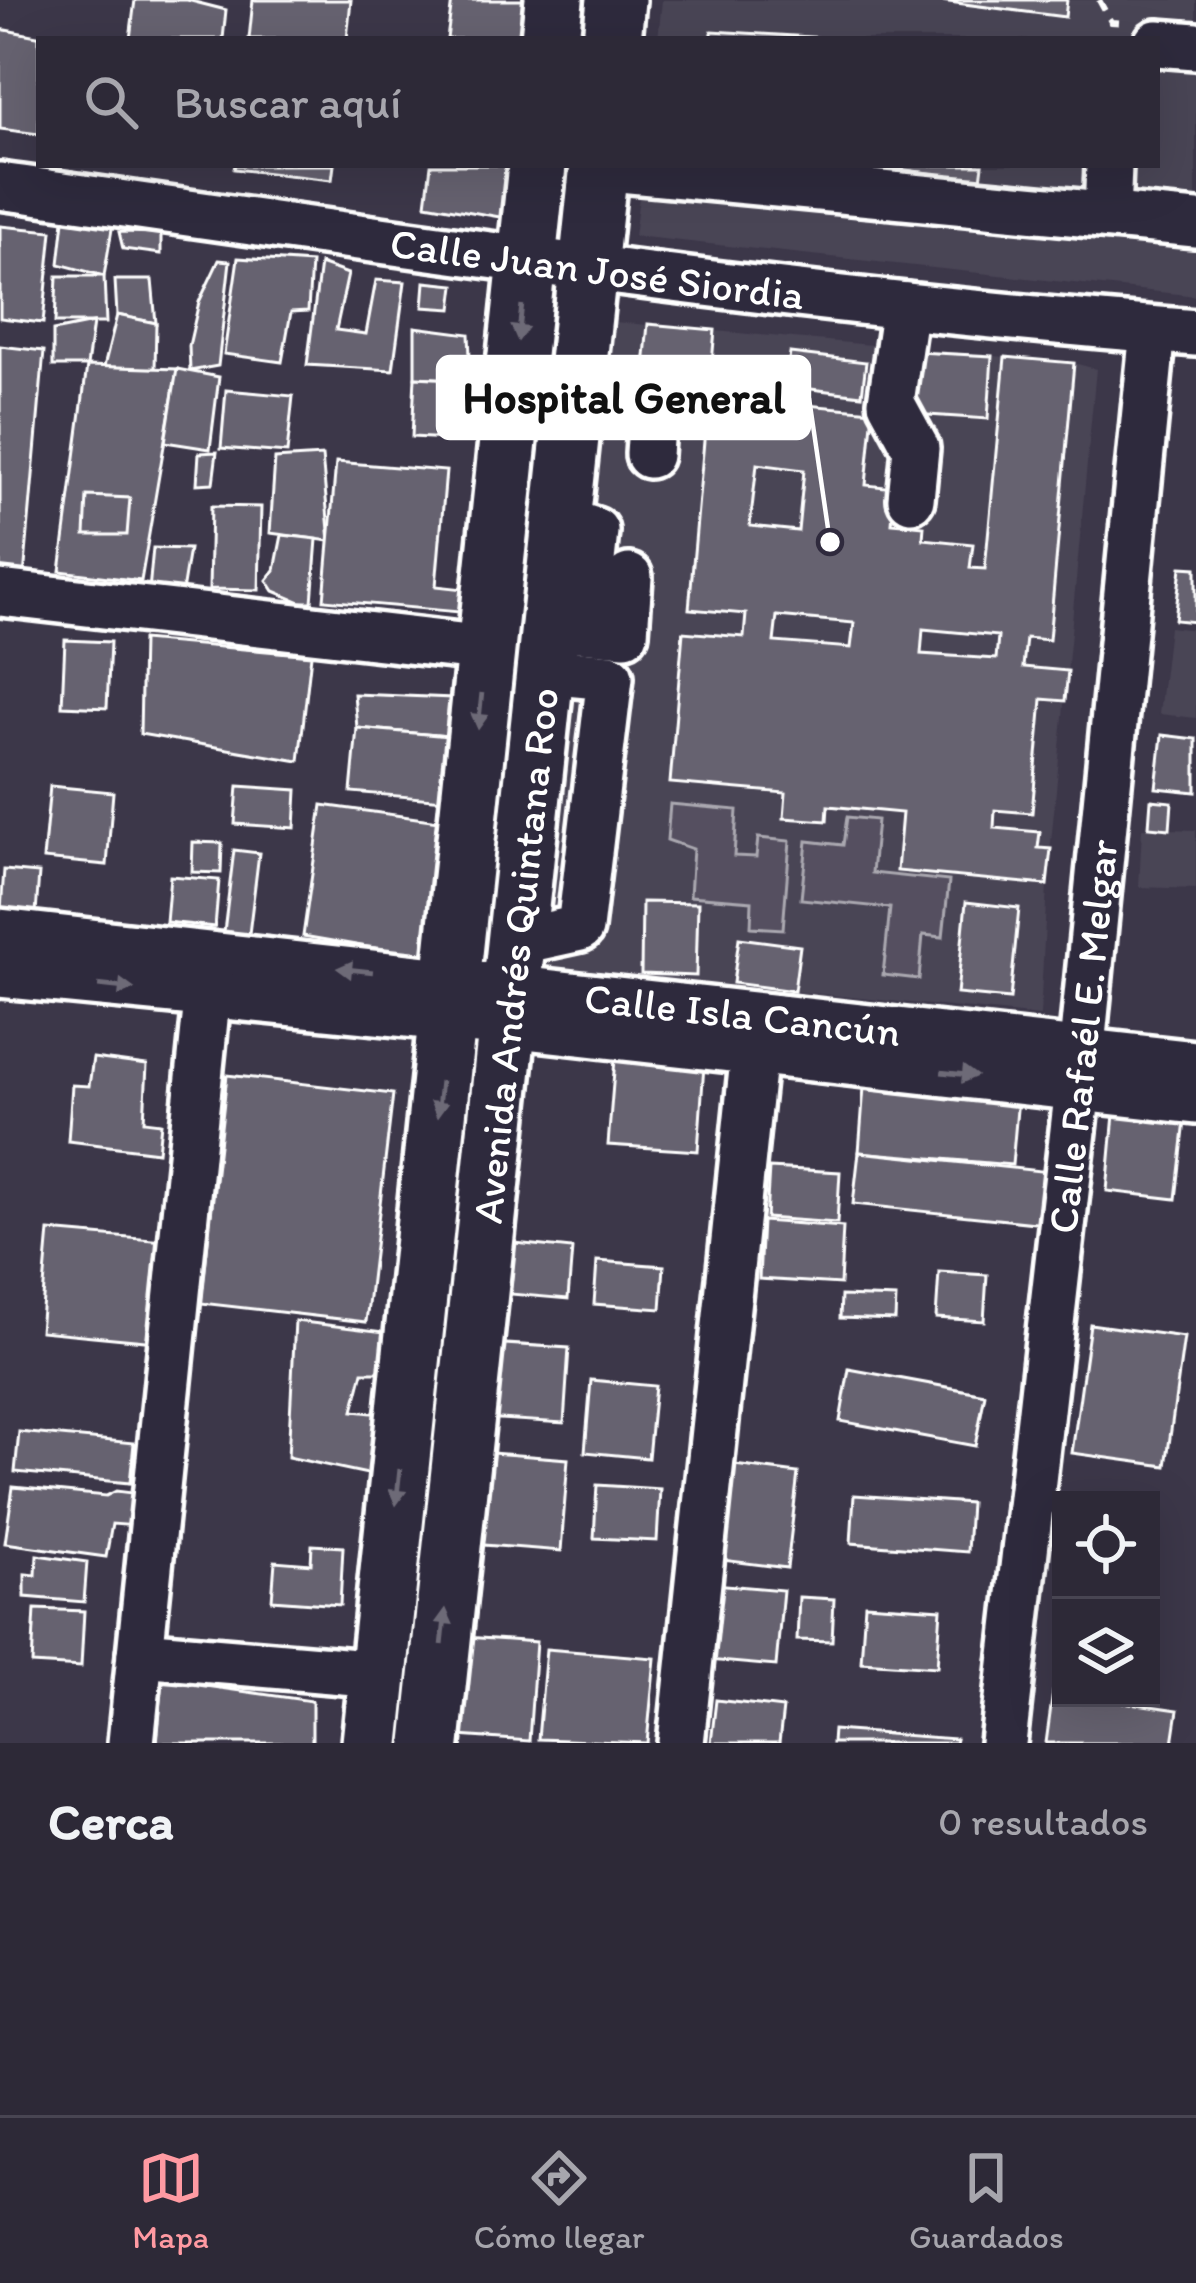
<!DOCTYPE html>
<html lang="es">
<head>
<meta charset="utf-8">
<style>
	body { margin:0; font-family:Itim,sans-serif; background:#35313f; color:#f1f3f6 }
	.controls { position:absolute; right:36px; bottom:36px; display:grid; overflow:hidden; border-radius:0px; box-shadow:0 12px 48px #0002 }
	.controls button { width:108px; height:108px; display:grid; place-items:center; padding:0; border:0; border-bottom:3px solid #484552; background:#2d2937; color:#f1f3f6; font:60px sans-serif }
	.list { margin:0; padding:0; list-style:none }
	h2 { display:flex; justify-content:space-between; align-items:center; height:156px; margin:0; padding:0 48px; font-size:51px }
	h2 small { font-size:39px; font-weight:400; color:#a7a6ad }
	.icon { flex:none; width:66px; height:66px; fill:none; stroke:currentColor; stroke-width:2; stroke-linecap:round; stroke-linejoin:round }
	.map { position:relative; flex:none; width:1196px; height:1743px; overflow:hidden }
	.search { position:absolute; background:#2d2937; box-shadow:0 12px 48px #0002; left:36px; right:36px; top:36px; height:132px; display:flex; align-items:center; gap:30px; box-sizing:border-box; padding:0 42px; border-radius:0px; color:#a7a6ad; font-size:45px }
	.sheet { height:372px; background:#2d2937 }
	nav { display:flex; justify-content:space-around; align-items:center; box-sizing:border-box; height:168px; border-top:3px solid #484552; background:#2d2937; font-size:33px; color:#a7a6ad }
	nav a { display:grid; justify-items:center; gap:6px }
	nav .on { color:#ff9aa2 }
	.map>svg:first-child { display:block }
	.built { fill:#494455 }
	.green { fill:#555060; stroke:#aaa8b0; stroke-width:3 }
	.building { fill:#666270; stroke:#fff; stroke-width:3; fill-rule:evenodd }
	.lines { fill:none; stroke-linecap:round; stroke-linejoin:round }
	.minor-casing { stroke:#fff; stroke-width:54 }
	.major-casing { stroke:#fff; stroke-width:66 }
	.path { stroke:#fff; stroke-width:6; stroke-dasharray:12 9; stroke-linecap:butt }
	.minor { stroke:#2f2a3d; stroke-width:45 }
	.major { stroke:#2f2a3d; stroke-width:57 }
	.oneway { fill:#6d6a77 }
	.labels { text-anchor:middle; stroke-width:9; stroke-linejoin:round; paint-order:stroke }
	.street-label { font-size:42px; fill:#fff; stroke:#2f2a3d }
	.leader { fill:none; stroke:#fff; stroke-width:4.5 }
	.callout-dot { fill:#fff; stroke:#2f2a3d; stroke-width:4.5 }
	.callout { fill:#fff; stroke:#fff; stroke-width:4.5 }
	.callout-label { font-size:45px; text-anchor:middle; font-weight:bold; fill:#111 }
</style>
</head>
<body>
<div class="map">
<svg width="1196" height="1743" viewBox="0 0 1196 1743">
	<rect width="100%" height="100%" fill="#3c3749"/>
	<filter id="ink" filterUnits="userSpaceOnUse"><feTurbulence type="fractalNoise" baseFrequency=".00833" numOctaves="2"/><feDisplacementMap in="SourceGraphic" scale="24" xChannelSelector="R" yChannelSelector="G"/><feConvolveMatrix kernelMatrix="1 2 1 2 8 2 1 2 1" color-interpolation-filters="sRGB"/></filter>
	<g filter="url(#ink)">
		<g class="built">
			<polygon points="662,0 1196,0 1196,296 634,236 643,165 1157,165 1157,39 658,39"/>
			<polygon points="603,321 1074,363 1096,369 1047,885 1040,1016 538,966"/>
			<polygon points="1169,627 1196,630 1196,718 1159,714"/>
			<polygon points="1142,828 1196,830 1196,889 1139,887"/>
		</g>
		<g class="green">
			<polygon points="670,804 737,810 734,856 756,857 758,838 790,841 783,929 751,927 752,901 690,896 693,849 667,840"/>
			<polygon points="847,817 877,820 872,873 949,881 943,937 923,935 919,979 883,975 890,908 801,899 807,841 843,845"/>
		</g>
		<g class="building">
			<polygon points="135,0 187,0 226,10 223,39 130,39"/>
			<polygon points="253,0 351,0 347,39 249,39"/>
			<polygon points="452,0 535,0 530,39 447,39"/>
			<polygon points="933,0 1067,0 1065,17"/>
			<polygon points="0,29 53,39 39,39 39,134 0,129"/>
			<polygon points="712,31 844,39 712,39"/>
			<polygon points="235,165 334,165 332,180 234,169"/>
			<polygon points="431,165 517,165 511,219 426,204"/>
			<polygon points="868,165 983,165 981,180"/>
			<polygon points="64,220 113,223 104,276 59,264"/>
			<polygon points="0,226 52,231 43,323 0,318"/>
			<polygon points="119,232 161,233 161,254 123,249"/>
			<polygon points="238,258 311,263 308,311 291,312 282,362 224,354"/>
			<polygon points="219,260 230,261 218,366 190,371 189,346 199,302"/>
			<polygon points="320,264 348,274 336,330 366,334 376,280 405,282 393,370 307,365"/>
			<polygon points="57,276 104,276 106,323 55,323"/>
			<polygon points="115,280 152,280 156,323 117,315"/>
			<polygon points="425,282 455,285 452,309 423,307"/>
			<polygon points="117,315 156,323 155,369 104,367"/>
			<polygon points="93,323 87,366 53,366 53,331"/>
			<polygon points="648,324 715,330 709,394 642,389"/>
			<polygon points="415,327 469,334 471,380 415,377"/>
			<polygon points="0,346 44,351 24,577 0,574"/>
			<polygon points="917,352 992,356 988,419 913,414"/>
			<polygon points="790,353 866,362 862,395 785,386"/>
			<path d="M1005,357L1074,363L1049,640L1026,638L1023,667L1068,671L1065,701L1042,699L1032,813L995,810L994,828L1040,832L1038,848L1051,849L1047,885L897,871L902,813L828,806L827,821L784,818L786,793L670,783L683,632L744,637L746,614L689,609L708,396L873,411L866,485L895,488L892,523L924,526L923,539L973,544L970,568L985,569ZM757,464L804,470L798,531L750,526ZM777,616L854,623L851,648L774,642ZM923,629L998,636L996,659L921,654Z"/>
			<polygon points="87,366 177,369 141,581 60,571"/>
			<polygon points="177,369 219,377 210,449 165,442"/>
			<polygon points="415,377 471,380 468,440 412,437"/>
			<polygon points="226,390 293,396 287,453 221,448"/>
			<polygon points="217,452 213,483 197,484 199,453"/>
			<polygon points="322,456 330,541 270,533 275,459"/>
			<polygon points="336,462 446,471 436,586 473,590 470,613 324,600"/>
			<polygon points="87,496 130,498 127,535 85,535"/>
			<polygon points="211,506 261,507 259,590 209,589"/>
			<polygon points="282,535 317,539 312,602 300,602 274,591 267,580 275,570"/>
			<polygon points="153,548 189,549 180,604 148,601"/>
			<polygon points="1181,567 1196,568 1196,622 1175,620"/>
			<polygon points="65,640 110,642 107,708 62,706"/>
			<polygon points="142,640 311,655 299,761 140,734"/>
			<polygon points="354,694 453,698 449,736 357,728"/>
			<polygon points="357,728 449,736 444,800 351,792"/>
			<polygon points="1162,735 1196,739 1196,792 1156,788"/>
			<polygon points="50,786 113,792 107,865 43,859"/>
			<polygon points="238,786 297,790 295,828 235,824"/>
			<polygon points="1151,800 1172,802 1170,829 1149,827"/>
			<polygon points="322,805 446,822 432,958 303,936"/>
			<polygon points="193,842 222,843 221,873 192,872"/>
			<polygon points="234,850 259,853 247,950 222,948"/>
			<polygon points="4,870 39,873 36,913 1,910"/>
			<polygon points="170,876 219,880 215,927 166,922"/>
			<polygon points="642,902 698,903 696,976 641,974"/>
			<polygon points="966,902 1019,908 1010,999 957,994"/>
			<polygon points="739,938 800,946 794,991 733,983"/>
			<polygon points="93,1058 147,1065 144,1121 161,1123 158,1152 68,1141 72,1085 89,1086"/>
			<polygon points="615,1059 704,1065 698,1151 608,1145"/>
			<polygon points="865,1074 1019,1087 1012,1165 859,1152"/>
			<polygon points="227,1075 393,1094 366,1322 201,1303"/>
			<polygon points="1114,1114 1185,1121 1176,1199 1107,1191"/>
			<polygon points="859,1152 1050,1172 1045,1224 853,1204"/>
			<polygon points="769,1168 840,1172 837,1223 766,1218"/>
			<polygon points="762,1221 843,1227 840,1284 759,1279"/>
			<polygon points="49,1231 165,1241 156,1342 40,1331"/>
			<polygon points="515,1243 572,1249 568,1299 510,1294"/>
			<polygon points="597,1261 664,1266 661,1309 594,1304"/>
			<polygon points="939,1272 987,1275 984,1321 936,1318"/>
			<polygon points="841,1296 896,1298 895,1320 840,1318"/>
			<polygon points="295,1321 385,1332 384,1372 363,1372 353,1411 381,1414 372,1475 288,1457"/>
			<polygon points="1090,1324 1184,1337 1166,1466 1072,1453"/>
			<polygon points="489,1343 569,1348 564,1423 485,1418"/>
			<polygon points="849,1369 985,1394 975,1446 840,1421"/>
			<polygon points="591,1380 655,1386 648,1458 585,1452"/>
			<polygon points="19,1432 134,1443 130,1483 15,1472"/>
			<polygon points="479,1452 568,1459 561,1551 471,1544"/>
			<polygon points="734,1465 798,1473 787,1568 722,1560"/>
			<polygon points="597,1485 660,1489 657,1541 594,1538"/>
			<polygon points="13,1487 106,1496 116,1491 140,1494 137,1526 112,1524 106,1557 5,1543"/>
			<polygon points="854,1495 970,1503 967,1552 851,1543"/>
			<polygon points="312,1545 343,1547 340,1605 272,1600 275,1561 311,1564"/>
			<polygon points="37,1555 87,1562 84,1602 25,1597 25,1574 36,1575"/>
			<polygon points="714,1584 783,1590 776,1666 707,1660"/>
			<polygon points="799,1597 834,1599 832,1641 797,1640"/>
			<polygon points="865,1604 941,1609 937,1667 861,1662"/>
			<polygon points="35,1609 84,1611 81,1667 32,1664"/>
			<polygon points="451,1636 536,1642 529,1741 444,1735"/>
			<polygon points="546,1649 655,1658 647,1743 538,1739"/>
			<polygon points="163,1680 312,1701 312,1743 157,1743"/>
			<polygon points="1053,1692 1061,1693 1061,1698 1095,1698 1178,1710 1173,1743 1046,1743"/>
			<polygon points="716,1700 783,1708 779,1743 711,1743"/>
			<polygon points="833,1730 956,1739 955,1743 832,1743"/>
		</g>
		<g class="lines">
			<defs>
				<g id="minor">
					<polyline points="1157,43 1196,46"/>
					<polyline points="599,167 1196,224"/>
					<path id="s1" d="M0,186C397,243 795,302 1196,333"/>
					<polyline points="1107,215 1109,165"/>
					<polyline points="905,306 891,402 916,448 911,499"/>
					<polyline points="575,396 652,409 649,455"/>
					<polyline points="561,520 595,531 585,628"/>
					<polyline points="0,593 486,649"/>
					<polyline points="558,627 625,633 629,577"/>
					<path id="s2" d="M0,932L1196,1064"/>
					<polyline points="516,942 580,928 610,677 545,671"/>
					<polyline points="0,974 509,1024 1196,1101"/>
					<polyline points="140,1654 379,1674"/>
					<polyline points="131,1743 210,970"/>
					<polyline points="681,1743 754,1051"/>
					<path id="s3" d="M1003,1743L1078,1087L1153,330"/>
				</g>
				<g id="major">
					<polyline points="550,39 554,0"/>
					<polyline points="612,39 616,0"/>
					<polyline points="371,1743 537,165"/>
					<path id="s4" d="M431,1743L599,165"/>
				</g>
			</defs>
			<use href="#minor" class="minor-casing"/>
			<use href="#major" class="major-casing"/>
			<polyline class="path" points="1099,0 1111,22 1124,23"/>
			<use href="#minor" class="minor"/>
			<use href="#major" class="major"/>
		</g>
		<defs><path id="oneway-solid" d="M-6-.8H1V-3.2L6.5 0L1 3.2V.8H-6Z" transform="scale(3)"/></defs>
		<g class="oneway">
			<use href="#oneway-solid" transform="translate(520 323) rotate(96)"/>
			<use href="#oneway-solid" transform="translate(480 711) rotate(96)"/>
			<use href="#oneway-solid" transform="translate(355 970) rotate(-174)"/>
			<use href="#oneway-solid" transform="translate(116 987) rotate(6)"/>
			<use href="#oneway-solid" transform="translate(959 1074) rotate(6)"/>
			<use href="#oneway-solid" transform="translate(439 1099) rotate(96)"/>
			<use href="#oneway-solid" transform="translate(398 1487) rotate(96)"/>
			<use href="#oneway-solid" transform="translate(444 1627) rotate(-84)"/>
		</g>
	</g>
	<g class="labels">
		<g class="street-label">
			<text dy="15" stroke="none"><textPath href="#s1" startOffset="603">Calle Juan José Siordia</textPath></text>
			<text dy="15" stroke="none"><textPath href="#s4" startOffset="792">Avenida Andrés Quintana Roo</textPath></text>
			<text dy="15" stroke="none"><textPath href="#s2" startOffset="747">Calle Isla Cancún</textPath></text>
			<text dy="15" stroke="none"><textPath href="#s3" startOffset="711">Calle Rafaél E. Melgar</textPath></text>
		</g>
	</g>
	<path class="leader" d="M830 542L809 398"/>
	<circle class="callout-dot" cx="830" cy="542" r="12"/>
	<rect class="callout" x="438" y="357" width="371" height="81" rx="12"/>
	<g class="callout-label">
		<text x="624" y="413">Hospital General</text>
	</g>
</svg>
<div class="controls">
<button><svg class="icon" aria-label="locate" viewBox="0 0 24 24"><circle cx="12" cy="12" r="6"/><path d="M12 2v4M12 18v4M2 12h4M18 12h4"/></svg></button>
<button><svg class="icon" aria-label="layers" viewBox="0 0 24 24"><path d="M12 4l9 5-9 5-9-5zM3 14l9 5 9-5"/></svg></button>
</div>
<div class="search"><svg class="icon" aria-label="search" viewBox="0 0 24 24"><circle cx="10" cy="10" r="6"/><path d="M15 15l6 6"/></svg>Buscar aquí</div>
</div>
<section class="sheet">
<h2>Cerca<small>0 resultados</small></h2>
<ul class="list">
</ul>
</section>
<nav>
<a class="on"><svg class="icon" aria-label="map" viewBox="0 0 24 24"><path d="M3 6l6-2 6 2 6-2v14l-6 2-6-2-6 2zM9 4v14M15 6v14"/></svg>Mapa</a>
<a><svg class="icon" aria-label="directions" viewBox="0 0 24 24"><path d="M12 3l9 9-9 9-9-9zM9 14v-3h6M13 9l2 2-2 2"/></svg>Cómo llegar</a>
<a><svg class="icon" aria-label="saved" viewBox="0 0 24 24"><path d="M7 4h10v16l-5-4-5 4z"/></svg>Guardados</a>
</nav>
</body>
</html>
